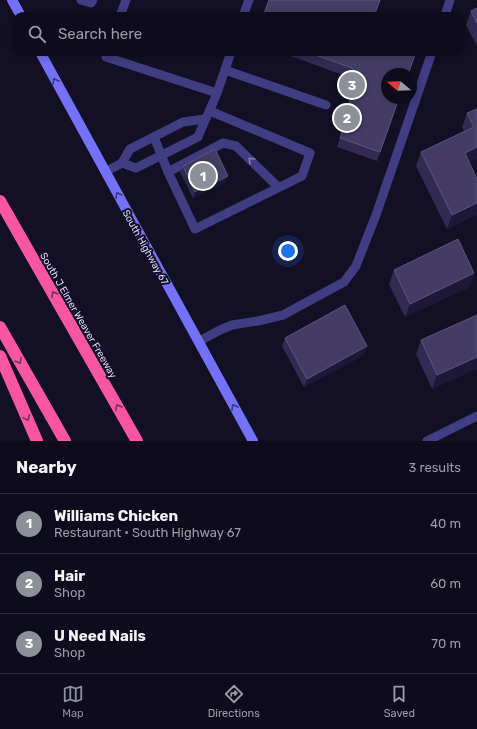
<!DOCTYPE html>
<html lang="en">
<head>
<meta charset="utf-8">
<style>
	body { margin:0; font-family:Rubik,sans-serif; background:#171525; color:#f1f3f6 }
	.compass { position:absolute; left:381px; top:68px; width:36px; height:36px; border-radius:50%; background:#0e0c1c; box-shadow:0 2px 6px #0003; rotate:289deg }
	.you { position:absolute; left:288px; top:251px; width:14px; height:14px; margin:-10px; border:3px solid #fff; border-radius:50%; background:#1a73e8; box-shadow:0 0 0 6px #1a73e833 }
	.badge { display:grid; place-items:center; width:26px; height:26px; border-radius:50%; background:#8c9099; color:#fff; font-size:13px; font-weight:700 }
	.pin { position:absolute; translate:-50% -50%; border:2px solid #fff; box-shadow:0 1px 4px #0006 }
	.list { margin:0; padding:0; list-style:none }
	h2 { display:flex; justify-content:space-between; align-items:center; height:52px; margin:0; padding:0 16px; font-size:17px }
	h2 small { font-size:13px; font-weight:400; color:#9b9ba3 }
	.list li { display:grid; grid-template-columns:26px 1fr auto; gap:12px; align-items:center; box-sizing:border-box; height:60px; padding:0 16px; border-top:1px solid #2e2c3b }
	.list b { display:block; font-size:15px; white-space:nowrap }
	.list p { margin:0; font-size:13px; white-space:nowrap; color:#9b9ba3 }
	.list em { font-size:13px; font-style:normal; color:#9b9ba3 }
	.icon { flex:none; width:22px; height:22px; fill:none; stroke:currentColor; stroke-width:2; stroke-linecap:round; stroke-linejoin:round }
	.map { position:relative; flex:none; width:477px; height:441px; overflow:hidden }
	.search { position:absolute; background:#0e0c1c; box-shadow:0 2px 6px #0003; left:12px; right:12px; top:12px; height:44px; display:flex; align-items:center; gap:10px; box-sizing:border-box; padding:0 14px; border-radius:12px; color:#9b9ba3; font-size:15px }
	.sheet { height:232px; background:#0e0c1c }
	nav { display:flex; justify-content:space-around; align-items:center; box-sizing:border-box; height:56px; border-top:1px solid #2e2c3b; background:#0e0c1c; font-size:11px; color:#9b9ba3 }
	nav a { display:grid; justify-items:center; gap:2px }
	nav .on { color:#8c9099 }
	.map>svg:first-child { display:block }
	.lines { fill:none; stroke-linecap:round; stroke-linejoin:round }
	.lane { stroke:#403d82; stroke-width:9 }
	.secondary { stroke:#7471f9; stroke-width:10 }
	.highway { stroke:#f856a4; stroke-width:12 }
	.wall { fill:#322a52 }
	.shaded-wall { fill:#1e1838 }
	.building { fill:#443c64; stroke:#5b547c }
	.oneway { stroke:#3a377a }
	.oneway2 { stroke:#8582b9 }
	.oneway3 { stroke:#7a305e }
	.labels { text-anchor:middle; stroke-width:4; stroke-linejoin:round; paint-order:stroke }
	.street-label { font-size:10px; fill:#dad6fd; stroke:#131025 }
</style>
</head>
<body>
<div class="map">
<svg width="477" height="441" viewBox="0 0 477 441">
	<rect width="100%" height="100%" fill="#131025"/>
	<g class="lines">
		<g class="lane">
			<polyline points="81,0 91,3 93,0"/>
			<polyline points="120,16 126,0"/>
			<polyline points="243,16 249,0"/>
			<polyline points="445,16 450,0"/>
			<path d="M108,52L106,57L217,93C211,108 204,122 198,137L136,168L122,163L130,149L183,122L205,119"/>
			<polyline points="225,70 326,105"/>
			<polyline points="217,93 231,52"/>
			<polyline points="154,137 168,172 195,229 302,176 310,153 210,111"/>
			<polyline points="105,172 122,163"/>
			<polyline points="168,172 223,143 236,146 278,187"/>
			<polyline points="198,342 220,330 232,325 258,321 283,315 344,282 356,266 376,215 432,52"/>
			<polyline points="427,441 477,416"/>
		</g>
		<g class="secondary">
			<polyline points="12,0 21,16"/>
			<polyline points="40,52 253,441"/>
		</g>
		<g class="highway">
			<polyline points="0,201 137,441"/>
			<polyline points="0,327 65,441"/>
			<polyline points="0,356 37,441"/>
		</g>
	</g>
	<g class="wall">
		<polygon points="477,8 477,46 466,25 471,11"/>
		<polygon points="280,52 416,52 377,161 337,147 343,128 341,127 354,89 348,77"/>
		<polygon points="477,109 477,158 469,162 477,179 477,214 447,229 416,166 421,152 464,131 462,127 467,113"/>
		<polygon points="183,166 226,182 193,198 180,172"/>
		<polygon points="394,270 474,273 469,287 405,317 389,284"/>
		<polygon points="477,315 477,368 432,389 416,354 421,340"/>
		<polygon points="285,338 364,355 304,387 282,346"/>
	</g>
	<g class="shaded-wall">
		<polygon points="477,147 477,158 460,167 465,153"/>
		<polygon points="228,176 226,182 193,198 195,192"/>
		<polygon points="477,203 477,214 447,229 452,215"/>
		<polygon points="474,273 469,287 405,317 410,304"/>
		<polygon points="367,346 364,355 304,387 307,379"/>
		<polygon points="477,357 477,368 432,389 437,375"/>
	</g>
	<g class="building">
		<polygon points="269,0 380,0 374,16 263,16"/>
		<polygon points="477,8 477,23 471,11"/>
		<polygon points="307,52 416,52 408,74 387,74 387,98 399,98 380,152 340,138 347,119 344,118 357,80 352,68"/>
		<polygon points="477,109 477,147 465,153 477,179 477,203 452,215 421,152 474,127 467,113"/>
		<polygon points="215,149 228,176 195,192 183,166"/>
		<polygon points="458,239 474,273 410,304 394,270"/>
		<polygon points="345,305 367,346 307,379 285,338"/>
		<polygon points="477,315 477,357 437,375 421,340"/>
	</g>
	<defs><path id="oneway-chevron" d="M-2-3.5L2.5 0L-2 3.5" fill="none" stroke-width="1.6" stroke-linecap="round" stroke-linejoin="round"/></defs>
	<g class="oneway">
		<use href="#oneway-chevron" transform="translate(55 81) rotate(-119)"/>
		<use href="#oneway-chevron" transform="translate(118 195) rotate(-119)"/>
		<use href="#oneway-chevron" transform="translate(234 407) rotate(-119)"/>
	</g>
	<use class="oneway2" href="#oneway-chevron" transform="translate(251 160) rotate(-135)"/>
	<g class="oneway3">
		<use href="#oneway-chevron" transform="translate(54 294) rotate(-120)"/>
		<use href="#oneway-chevron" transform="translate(19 361) rotate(60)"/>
		<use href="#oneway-chevron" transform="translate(118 407) rotate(-119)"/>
		<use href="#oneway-chevron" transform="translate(27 418) rotate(66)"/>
	</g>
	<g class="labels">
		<g class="street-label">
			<text transform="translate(146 247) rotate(61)" y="4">South Highway 67</text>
			<text transform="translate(79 315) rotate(60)" y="4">South J Elmer Weaver Freeway</text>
		</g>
	</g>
</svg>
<svg class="compass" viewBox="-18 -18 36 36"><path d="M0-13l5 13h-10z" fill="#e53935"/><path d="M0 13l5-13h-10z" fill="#9b9ba3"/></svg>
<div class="you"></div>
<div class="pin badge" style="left:203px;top:176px">1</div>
<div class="pin badge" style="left:347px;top:118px">2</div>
<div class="pin badge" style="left:352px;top:85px">3</div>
<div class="search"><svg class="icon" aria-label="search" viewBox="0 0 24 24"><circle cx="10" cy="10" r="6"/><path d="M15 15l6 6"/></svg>Search here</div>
</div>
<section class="sheet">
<h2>Nearby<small>3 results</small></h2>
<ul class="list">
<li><span class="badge">1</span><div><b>Williams Chicken</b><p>Restaurant · South Highway 67</p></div><em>40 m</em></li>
<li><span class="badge">2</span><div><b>Hair</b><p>Shop</p></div><em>60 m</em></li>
<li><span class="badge">3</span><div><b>U Need Nails</b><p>Shop</p></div><em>70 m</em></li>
</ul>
</section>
<nav>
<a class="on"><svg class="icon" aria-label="map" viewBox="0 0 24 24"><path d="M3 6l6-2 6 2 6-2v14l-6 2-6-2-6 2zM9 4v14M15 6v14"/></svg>Map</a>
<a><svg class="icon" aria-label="directions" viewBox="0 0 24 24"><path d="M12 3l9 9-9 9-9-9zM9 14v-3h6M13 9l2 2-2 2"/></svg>Directions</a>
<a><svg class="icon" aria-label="saved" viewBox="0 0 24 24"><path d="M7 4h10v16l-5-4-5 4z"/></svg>Saved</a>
</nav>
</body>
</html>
